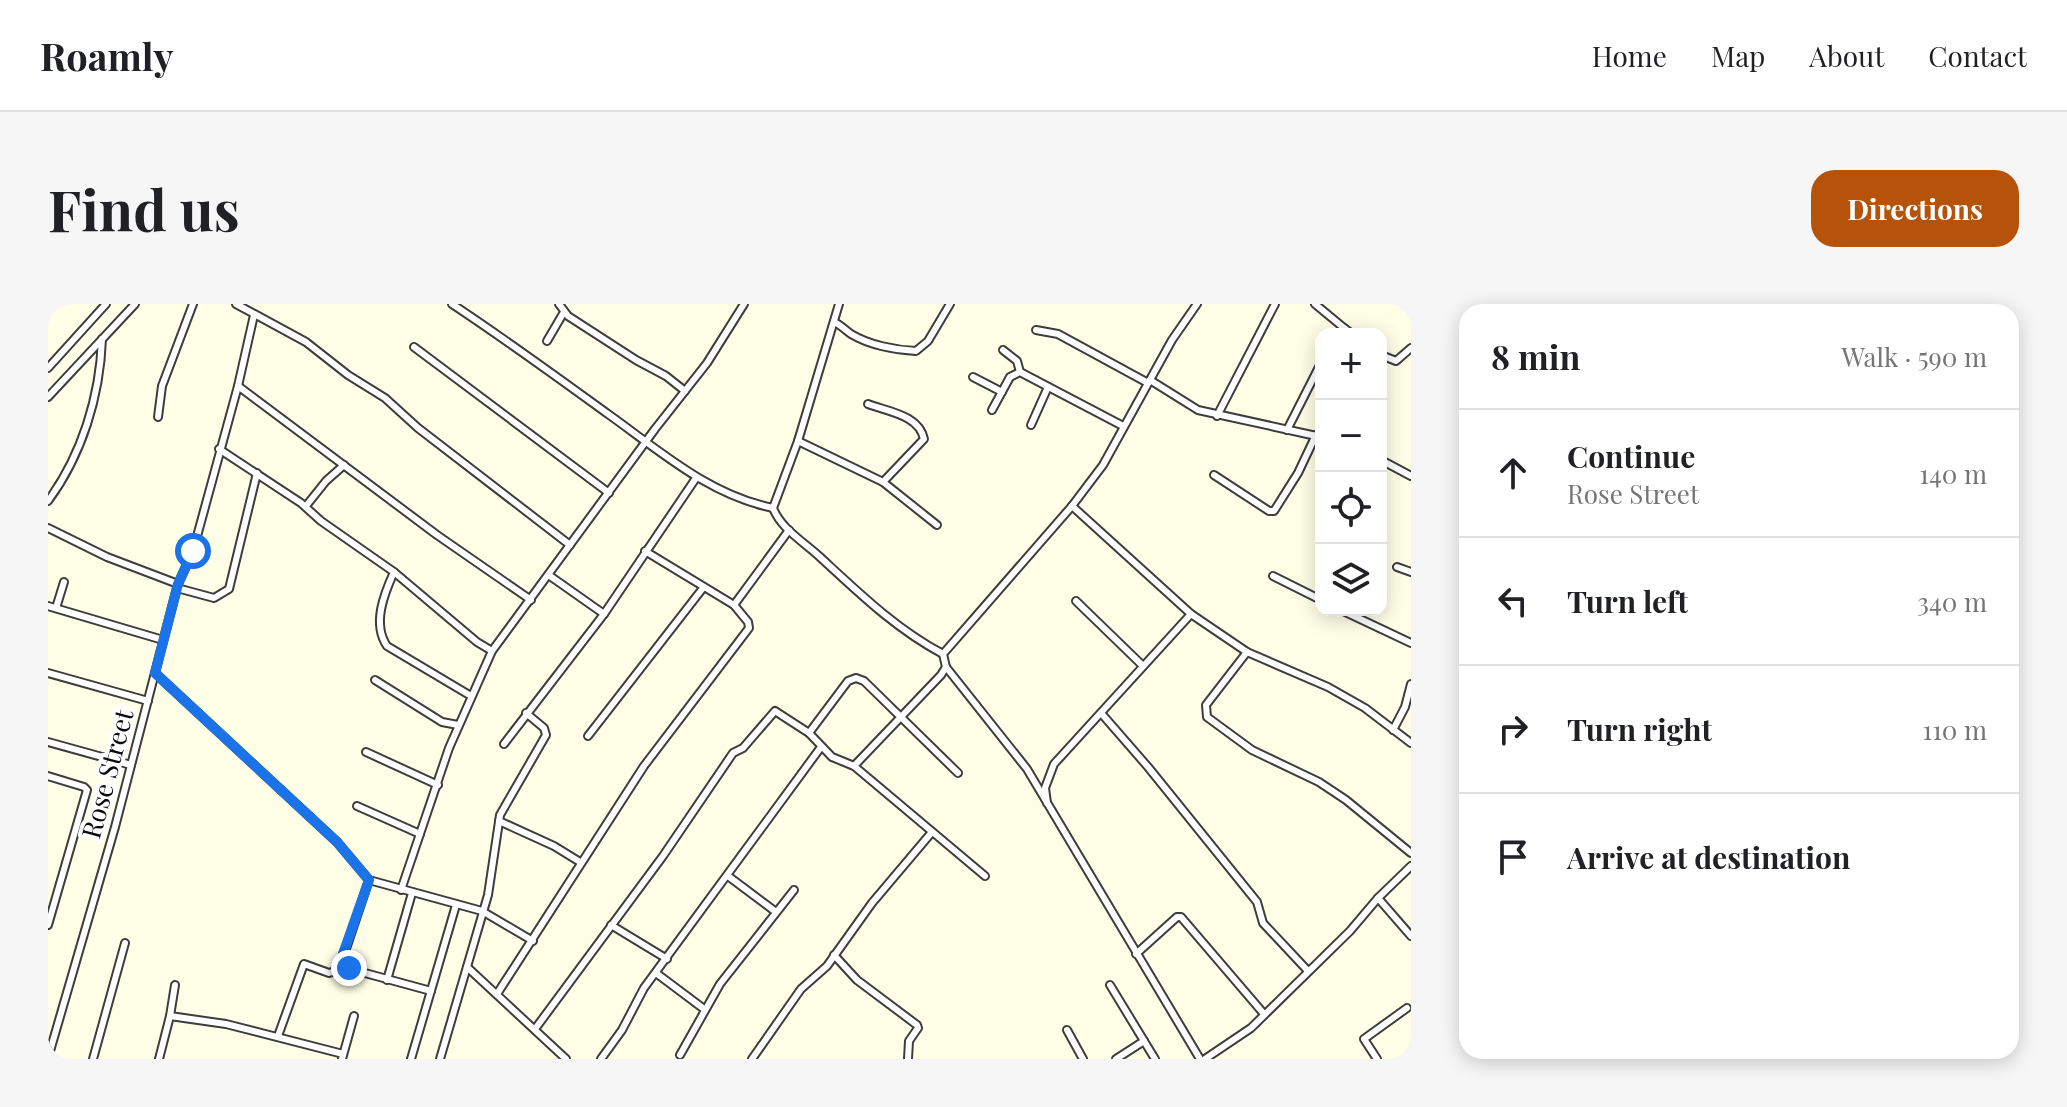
<!DOCTYPE html>
<html lang="en">
<head>
<meta charset="utf-8">
<style>
	body { margin:0; font-family:"Playfair Display",serif; background:#f6f6f6; color:#202124 }
	.controls { position:absolute; right:24px; top:24px; display:grid; overflow:hidden; border-radius:16px; box-shadow:0 4px 20px #0003 }
	.controls button { width:72px; height:72px; display:grid; place-items:center; padding:0; border:0; border-bottom:2px solid #e0e0e0; background:#fff; color:#202124; font:40px sans-serif }
	.stop { position:absolute; width:24px; height:24px; margin:-18px; border:6px solid #1a73e8; border-radius:50%; background:#fff }
	.stop.end { background:#1a73e8; border-color:#fff; box-shadow:0 2px 8px #0008 }
	.list { margin:0; padding:0; list-style:none }
	h2 { display:flex; justify-content:space-between; align-items:center; height:104px; margin:0; padding:0 32px; font-size:34px }
	h2 small { font-size:26px; font-weight:400; color:#757577 }
	.list li { display:grid; grid-template-columns:52px 1fr auto; gap:24px; align-items:center; box-sizing:border-box; height:128px; padding:0 32px; border-top:2px solid #e0e0e0 }
	.list b { display:block; font-size:30px; white-space:nowrap }
	.list p { margin:0; font-size:26px; white-space:nowrap; color:#757577 }
	.list em { font-size:26px; font-style:normal; color:#757577 }
	.icon { flex:none; width:44px; height:44px; fill:none; stroke:currentColor; stroke-width:2; stroke-linecap:round; stroke-linejoin:round }
	.map { position:relative; flex:none; width:1363px; height:755px; overflow:hidden; border-radius:24px }
	header { display:flex; align-items:center; gap:48px; box-sizing:border-box; height:112px; padding:0 40px; background:#fff; border-bottom:2px solid #e0e0e0 }
	header strong { font-size:38px }
	nav { display:flex; gap:44px; margin-inline-start:auto; font-size:28px }
	.intro { display:flex; align-items:center; justify-content:space-between; box-sizing:border-box; height:192px; padding:0 48px }
	h1 { margin:0; font-size:56px }
	.button { padding:20px 36px; border-radius:24px; background:#b45309; color:#fff; font-size:28px; font-weight:700 }
	main { display:flex; gap:48px; padding:0 48px }
	aside { flex:1; background:#fff; border-radius:24px; box-shadow:0 4px 20px #0003 }
	.map>svg:first-child { display:block }
	.lines { fill:none; stroke-linecap:round; stroke-linejoin:round }
	.minor-casing { stroke:#3d3d3d; stroke-width:10 }
	.minor { stroke:#fff; stroke-width:6 }
	.route { stroke:#1a73e8; stroke-width:10 }
	.labels { text-anchor:middle; stroke-width:8; stroke-linejoin:round; paint-order:stroke }
	.street-label { font-size:26px; fill:#0a0a0a; stroke:#fff }
</style>
</head>
<body>
<header>
<strong>Roamly</strong>
<nav><a>Home</a><a>Map</a><a>About</a><a>Contact</a></nav>
</header>
<div class="intro"><h1>Find us</h1><a class="button">Directions</a></div>
<main>
<div class="map">
<svg width="1363" height="755" viewBox="0 0 1363 755">
	<rect width="100%" height="100%" fill="#fffee7"/>
	<g class="lines">
		<defs>
			<g id="minor">
				<polyline points="188,0 258,38 300,71 337,94 370,124 522,241"/>
				<path d="M404,0C457,35 509,73 560,110C612,147 661,191 725,204"/>
				<polyline points="511,0 520,12 588,56 618,72 637,87"/>
				<polyline points="1149,0 1124,36 1055,161 1024,202 1143,310 1199,348 1280,383 1317,404 1363,439"/>
				<polyline points="1267,0 1296,24"/>
				<path d="M786,18C793,21 797,26 803,30C821,41 847,46 868,47L880,37L902,0"/>
				<polyline points="988,26 1010,30 1100,79"/>
				<polyline points="1292,30 1296,24 1304,30"/>
				<polyline points="499,37 516,8"/>
				<polyline points="366,43 561,189"/>
				<polyline points="955,46 969,57 972,68"/>
				<polyline points="1333,51 1348,57 1363,44"/>
				<polyline points="0,64 58,0"/>
				<polyline points="925,73 954,88"/>
				<polyline points="1102,76 1150,106 1273,133"/>
				<polyline points="190,82 389,231 483,296"/>
				<polyline points="0,93 87,0"/>
				<path d="M820,100C841,108 871,111 876,135L835,178"/>
				<polyline points="944,106 962,73 972,68 1075,122"/>
				<polyline points="1169,112 1227,0"/>
				<polyline points="110,113 114,82 145,0"/>
				<polyline points="983,121 1000,83"/>
				<polyline points="1239,126 1273,59"/>
				<polyline points="750,137 791,0"/>
				<polyline points="171,145 253,199 273,217 346,268 429,338 444,347"/>
				<polyline points="1333,156 1363,172"/>
				<polyline points="1166,171 1221,207 1226,207 1250,169 1268,131"/>
				<path d="M0,197C34,151 52,92 54,35"/>
				<polyline points="258,202 278,177 296,161"/>
				<path d="M889,221L835,178L750,137L725,204C733,225 756,238 772,253C811,289 848,325 895,350"/>
				<polyline points="0,224 59,253 130,280"/>
				<polyline points="1349,263 1363,268"/>
				<path d="M346,268C336,290 324,320 339,342L423,392"/>
				<polyline points="502,272 556,310"/>
				<polyline points="1225,272 1273,296"/>
				<polyline points="129,284 166,294 181,285 209,169"/>
				<polyline points="1028,297 1095,362"/>
				<polyline points="686,301 741,226"/>
				<polyline points="0,302 115,336"/>
				<polyline points="8,304 16,278"/>
				<polyline points="1293,306 1363,339"/>
				<polyline points="1199,348 1158,401 1159,413 1204,446 1271,478 1298,496 1363,549"/>
				<polyline points="898,363 979,465 1152,755"/>
				<polyline points="0,369 100,397"/>
				<polyline points="107,369 289,538 321,576 434,607 485,637"/>
				<polyline points="327,376 394,418 410,421"/>
				<polyline points="1053,409 1100,463 1209,598 1215,619 1260,667"/>
				<polyline points="1345,426 1357,403 1363,380"/>
				<polyline points="540,432 655,284"/>
				<polyline points="0,438 83,461"/>
				<polyline points="456,440 556,310 648,174"/>
				<polyline points="318,448 390,481"/>
				<polyline points="806,462 893,371 898,363 895,350 1024,202"/>
				<polyline points="910,469 816,377 808,374 800,377 761,429 784,453 806,462 937,572"/>
				<polyline points="0,472 36,483 39,486 0,621"/>
				<polyline points="999,499 997,484 1006,460 1143,310"/>
				<polyline points="309,502 372,530"/>
				<polyline points="451,517 506,542 532,558"/>
				<polyline points="680,572 728,608"/>
				<polyline points="353,586 401,444 444,347 607,125 659,59 696,0"/>
				<polyline points="1330,594 1363,632"/>
				<polyline points="563,621 619,655"/>
				<polyline points="295,650 298,659 306,666 383,687"/>
				<polyline points="1088,650 1129,613 1133,613 1216,710"/>
				<polyline points="786,651 809,676 869,721 870,724 861,737 860,755"/>
				<polyline points="419,663 518,755"/>
				<polyline points="608,669 656,705"/>
				<polyline points="339,676 364,589"/>
				<polyline points="1062,681 1107,755"/>
				<polyline points="449,690 596,462 701,324 700,318 686,301 597,247"/>
				<polyline points="122,712 178,720 295,750"/>
				<polyline points="487,725 615,552 685,449 695,444 727,407 761,429"/>
				<polyline points="1019,726 1035,755"/>
				<polyline points="230,732 256,660 281,669 287,667 299,642 321,576"/>
				<polyline points="632,751 672,680 746,586"/>
				<polyline points="0,754 67,523 130,280 145,247 190,82 206,11"/>
				<polyline points="45,755 77,639"/>
				<polyline points="111,755 122,712 127,681"/>
				<polyline points="294,755 306,712"/>
				<polyline points="363,755 408,601"/>
				<polyline points="392,755 440,591 452,511 498,431 496,424 478,409"/>
				<polyline points="553,755 574,726 596,684 773,443"/>
				<polyline points="704,755 753,685 779,662 824,599 884,528"/>
				<polyline points="1068,755 1096,737"/>
				<polyline points="1157,755 1203,724 1302,627 1330,594 1363,562"/>
				<polyline points="1329,755 1316,735 1359,704"/>
				<polyline points="1357,755 1363,750"/>
			</g>
		</defs>
		<use href="#minor" class="minor-casing"/>
		<use href="#minor" class="minor"/>
	</g>
	<g class="lines">
		<polyline class="route" points="145,247 130,280 107,369 289,538 321,576 295,650 301,664"/>
	</g>
	<g class="labels">
		<g class="street-label">
			<text transform="translate(60 470) rotate(-75)" y="9">Rose Street</text>
		</g>
	</g>
</svg>
<div class="controls">
<button>+</button>
<button>−</button>
<button><svg class="icon" aria-label="locate" viewBox="0 0 24 24"><circle cx="12" cy="12" r="6"/><path d="M12 2v4M12 18v4M2 12h4M18 12h4"/></svg></button>
<button><svg class="icon" aria-label="layers" viewBox="0 0 24 24"><path d="M12 4l9 5-9 5-9-5zM3 14l9 5 9-5"/></svg></button>
</div>
<div class="stop" style="left:145px;top:247px"></div>
<div class="stop end" style="left:301px;top:664px"></div>
</div>
<aside>
<h2>8 min<small>Walk · 590 m</small></h2>
<ul class="list">
<li><svg class="icon" aria-label="ahead" viewBox="0 0 24 24"><path d="M12 20V5M6 11l6-6 6 6"/></svg><div><b>Continue</b><p>Rose Street</p></div><em>140 m</em></li>
<li><svg class="icon" aria-label="left" viewBox="0 0 24 24"><path d="M17 20v-9H6M10 6l-5 5 5 5"/></svg><div><b>Turn left</b></div><em>340 m</em></li>
<li><svg class="icon" aria-label="right" viewBox="0 0 24 24"><path d="M7 20v-9h11M14 6l5 5-5 5"/></svg><div><b>Turn right</b></div><em>110 m</em></li>
<li><svg class="icon" aria-label="arrive" viewBox="0 0 24 24"><path d="M6 21V4h12l-3 4 3 4H6"/></svg><div><b>Arrive at destination</b></div></li>
</ul>
</aside>
</main>
</body>
</html>
